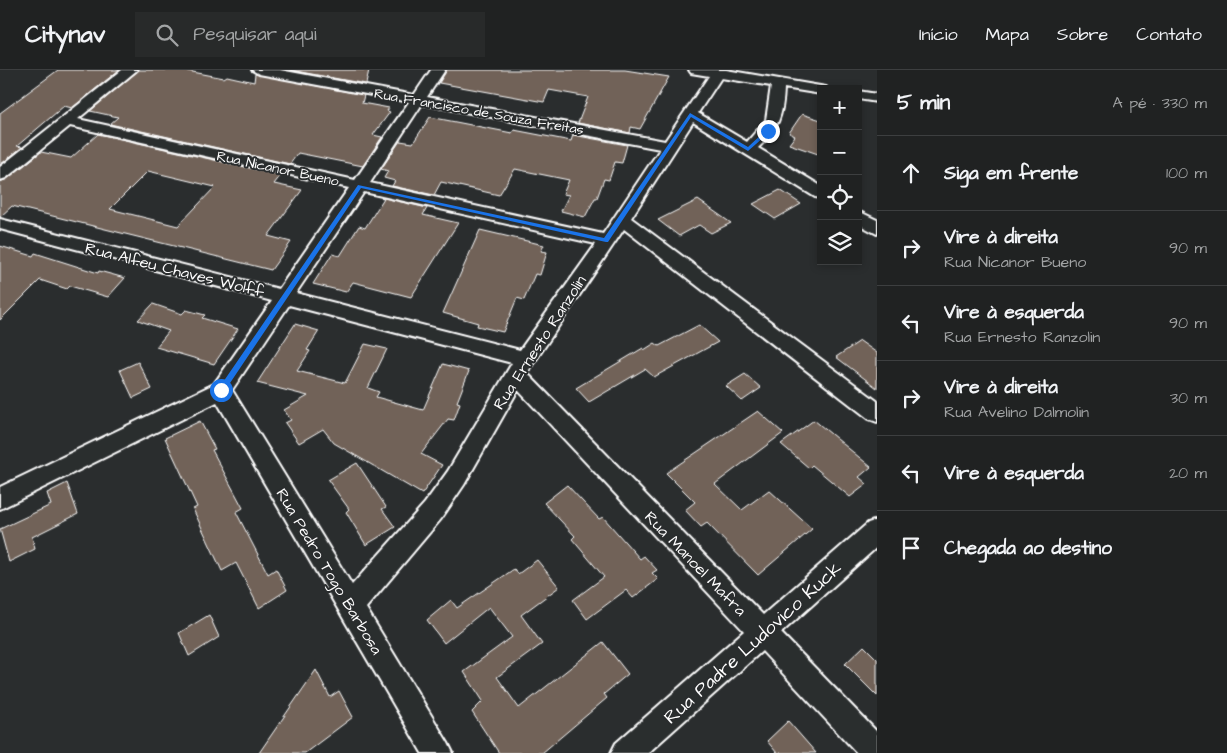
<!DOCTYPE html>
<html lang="pt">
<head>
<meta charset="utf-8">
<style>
	body { margin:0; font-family:"Architects Daughter",sans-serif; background:#282a2a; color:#f1f3f6 }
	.controls { position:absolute; right:15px; top:15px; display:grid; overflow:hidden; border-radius:0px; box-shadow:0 2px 8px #0003 }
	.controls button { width:45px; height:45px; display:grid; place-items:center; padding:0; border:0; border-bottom:1px solid #3d3f40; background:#202222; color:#f1f3f6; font:25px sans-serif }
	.stop { position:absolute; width:15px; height:15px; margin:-11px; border:4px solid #1a73e8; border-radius:50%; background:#fff }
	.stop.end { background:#1a73e8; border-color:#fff; box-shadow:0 1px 5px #0008 }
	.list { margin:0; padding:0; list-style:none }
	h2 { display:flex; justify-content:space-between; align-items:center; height:65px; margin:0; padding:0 20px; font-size:21px }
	h2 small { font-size:16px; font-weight:400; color:#a2a4a5 }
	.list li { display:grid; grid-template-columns:32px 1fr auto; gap:15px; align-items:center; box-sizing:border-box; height:75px; padding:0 20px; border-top:1px solid #3d3f40 }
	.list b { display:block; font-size:19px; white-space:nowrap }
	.list p { margin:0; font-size:16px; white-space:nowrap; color:#a2a4a5 }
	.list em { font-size:16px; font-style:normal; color:#a2a4a5 }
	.icon { flex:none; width:28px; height:28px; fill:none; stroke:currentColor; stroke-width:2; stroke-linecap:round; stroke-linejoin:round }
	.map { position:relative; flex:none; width:877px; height:683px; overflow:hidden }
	header { display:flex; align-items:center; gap:30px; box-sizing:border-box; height:70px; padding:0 25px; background:#202222; border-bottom:1px solid #3d3f40 }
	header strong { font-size:24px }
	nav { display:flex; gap:28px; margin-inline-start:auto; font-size:18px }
	.search { width:350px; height:45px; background:#282a2a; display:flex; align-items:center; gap:12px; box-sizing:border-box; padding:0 18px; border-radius:0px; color:#a2a4a5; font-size:19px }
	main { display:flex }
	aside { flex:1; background:#202222 }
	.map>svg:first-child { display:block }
	.building { fill:#716258; stroke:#fff; fill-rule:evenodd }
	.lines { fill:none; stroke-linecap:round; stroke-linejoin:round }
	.minor-casing { stroke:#fff; stroke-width:4 }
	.minor { fill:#2a2d2e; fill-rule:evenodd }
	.route { fill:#1a73e8 }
	.labels { text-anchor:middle; stroke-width:4; stroke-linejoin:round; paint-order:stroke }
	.far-street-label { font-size:14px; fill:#fff; stroke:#2a2d2e }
	.street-label { font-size:16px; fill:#fff; stroke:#2a2d2e }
	.near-street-label { font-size:19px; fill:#fff; stroke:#2a2d2e }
</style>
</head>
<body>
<header>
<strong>Citynav</strong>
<div class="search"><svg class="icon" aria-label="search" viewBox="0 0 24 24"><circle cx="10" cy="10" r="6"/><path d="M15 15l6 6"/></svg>Pesquisar aqui</div>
<nav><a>Início</a><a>Mapa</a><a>Sobre</a><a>Contato</a></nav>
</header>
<main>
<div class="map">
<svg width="877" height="683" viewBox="0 0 877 683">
	<rect width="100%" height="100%" fill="#2a2d2e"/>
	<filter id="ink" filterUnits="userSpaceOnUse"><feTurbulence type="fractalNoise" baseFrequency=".02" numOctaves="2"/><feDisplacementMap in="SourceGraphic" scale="10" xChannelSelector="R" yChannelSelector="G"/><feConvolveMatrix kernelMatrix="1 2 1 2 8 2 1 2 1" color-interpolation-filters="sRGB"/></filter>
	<g filter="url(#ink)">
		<g class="building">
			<polygon points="58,0 119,0 72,38 64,36 17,76 22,77 0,95 0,43"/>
			<polygon points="139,0 182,0 224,8 227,6 254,12 255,4 364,25 362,33 389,38 387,41 390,42 373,65 382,67 363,96 298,83 290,94 110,54 118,47 90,41"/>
			<polygon points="290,0 369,0 366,14"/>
			<polygon points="447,0 625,0 669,7 640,59 631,57 630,63 578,53 588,27 549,20 544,32 439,13"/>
			<polygon points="802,44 821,50 821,85 789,74 795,66 789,63"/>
			<polygon points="430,47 512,63 514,60 571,71 573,65 627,75 622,93 615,92 609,110 604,109 597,128 595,128 585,147 561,141 569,125 563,124 569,110 515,99 499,125 441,112 434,125 392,116 395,111 384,108 388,101 381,99 400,71 413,73"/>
			<path d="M98,64L281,105L274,114L302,120L268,166L291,172L271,200L12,136L0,147V112L7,109L41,82L71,88ZM148,101L215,117L178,156L110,139Z"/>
			<polygon points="780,120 801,134 775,149 753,134"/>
			<polygon points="384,128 427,138 423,145 458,153 411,227 353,212 346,222 313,214 332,184 340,186 359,156 365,158"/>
			<polygon points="698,130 731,153 711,163 699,155 679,166 658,150"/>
			<polygon points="480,160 544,175 541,181 547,182 540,205 535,204 524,230 517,228 503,262 477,256 478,253 443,243"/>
			<polygon points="0,176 33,186 35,183 98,203 99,201 125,208 108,227 70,216 67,219 40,210 0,250"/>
			<polygon points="153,234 182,244 186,240 205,245 202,248 238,259 214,294 156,277 169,261 138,250"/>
			<polygon points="295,254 319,261 307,280 310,281 297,301 345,313 365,274 387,279 368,318 379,322 376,327 423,340 443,294 469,301 457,332 460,333 454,350 448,349 421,384 442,395 422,424 334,373 323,359 299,373 285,353 291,350 284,340 308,326 257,313"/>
			<polygon points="699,255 718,272 654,307 645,299 589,332 576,318 643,278 644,280 655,273 659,276"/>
			<polygon points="860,271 877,283 877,318 836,287"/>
			<polygon points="138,292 152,319 133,328 120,300"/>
			<polygon points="745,304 761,318 742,331 726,316"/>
			<polygon points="758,341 783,363 715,414 742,440 769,420 812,459 758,505 707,453 701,457 685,440 695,432 666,403"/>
			<polygon points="814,350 871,397 859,407 867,414 850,427 812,395 809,398 781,374"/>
			<polygon points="200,351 215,379 212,380 243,438 236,442 268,504 276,499 287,520 259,538 236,493 222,501 193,439 197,437 165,368"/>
			<polygon points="357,393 386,437 382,439 395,457 366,475 346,442 349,439 328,410"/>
			<polygon points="67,413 78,444 32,467 35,479 9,492 0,459 51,435 47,423"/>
			<polygon points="567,415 599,449 603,447 640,489 644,486 657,500 652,503 658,509 633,528 626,520 587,549 573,530 604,507 572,469 575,466 544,433"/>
			<polygon points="537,490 559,517 521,545 542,574 497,607 519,638 603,572 628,604 604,624 607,628 542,683 499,683 472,642 483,631 464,602 512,567 489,537 444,573 427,550 451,530 457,538 514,499 518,504"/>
			<polygon points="209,545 219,567 189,586 179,563"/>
			<polygon points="864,576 877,589 877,626 845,594"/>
			<polygon points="316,600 330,627 339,621 353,647 305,683 259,683"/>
			<polygon points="788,651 816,683 777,683 767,671"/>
		</g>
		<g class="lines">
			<defs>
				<g id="minor">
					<path d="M122,0H137L78,49L355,110L409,32L259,4L252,0H280L414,25L431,0H445L427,27L665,71L709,6L691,3L689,0H726L826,17L827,19H821V24L784,18C783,46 778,59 758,78L821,116V128L815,127L693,52L631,148L877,331V352L869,349L624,159L527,303L763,545L868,453L877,450V477L781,563L877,662V683H857L762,581L648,683H611L616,673L744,561L518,320L464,415L441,449L366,538L448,673L453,683H422L217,332L0,439V417L214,314L272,231L0,159V149L279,219L349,118L70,56L6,108L0,110V97ZM721,8L771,16L766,50L747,72L698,43ZM422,34L660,79L603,164L370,113ZM364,122L596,174L520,280L296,223ZM289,235L512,293L448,401L425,433L352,515L232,320Z"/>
					<polygon points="858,21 877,24 877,32 858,29"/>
					<polygon points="858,141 877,150 877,164 858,154"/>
				</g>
			</defs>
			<use href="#minor" class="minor-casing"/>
			<use href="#minor" class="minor"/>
		</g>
	</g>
	<polygon class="route" points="690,43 748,77 766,60 771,61 748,81 691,47 608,172 606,172 361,118 224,322 219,322 219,318 358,115 604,168"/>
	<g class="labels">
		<g class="far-street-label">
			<text transform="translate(479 41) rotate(10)" y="5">Rua Francisco de Souza Freitas</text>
			<text transform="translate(278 98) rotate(12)" y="5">Rua Nicanor Bueno</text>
		</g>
		<g class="street-label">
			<text transform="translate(175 199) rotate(14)" y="6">Rua Alfeu Chaves Wolff</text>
			<text transform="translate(539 272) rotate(-57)" y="6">Rua Ernesto Ranzolin</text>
			<text transform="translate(696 493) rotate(46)" y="6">Rua Manoel Mafra</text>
			<text transform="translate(330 501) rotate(59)" y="6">Rua Pedro Togo Barbosa</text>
		</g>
		<g class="near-street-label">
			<text transform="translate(752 572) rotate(-42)" y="7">Rua Padre Ludovico Kuck</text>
		</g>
	</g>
</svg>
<div class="controls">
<button>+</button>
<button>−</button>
<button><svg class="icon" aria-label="locate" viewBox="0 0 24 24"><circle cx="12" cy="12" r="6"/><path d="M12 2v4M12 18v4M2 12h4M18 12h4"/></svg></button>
<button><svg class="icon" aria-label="layers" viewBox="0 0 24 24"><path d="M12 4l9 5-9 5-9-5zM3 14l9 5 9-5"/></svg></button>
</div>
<div class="stop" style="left:221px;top:320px"></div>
<div class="stop end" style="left:768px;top:61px"></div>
</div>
<aside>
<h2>5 min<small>A pé · 330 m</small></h2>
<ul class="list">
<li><svg class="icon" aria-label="ahead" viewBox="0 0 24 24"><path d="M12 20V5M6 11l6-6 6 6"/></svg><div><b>Siga em frente</b></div><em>100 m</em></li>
<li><svg class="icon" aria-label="right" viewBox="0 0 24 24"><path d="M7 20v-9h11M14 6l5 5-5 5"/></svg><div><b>Vire à direita</b><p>Rua Nicanor Bueno</p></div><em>90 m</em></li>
<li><svg class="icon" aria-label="left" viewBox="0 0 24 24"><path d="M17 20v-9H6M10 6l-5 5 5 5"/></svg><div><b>Vire à esquerda</b><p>Rua Ernesto Ranzolin</p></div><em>90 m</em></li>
<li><svg class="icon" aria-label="right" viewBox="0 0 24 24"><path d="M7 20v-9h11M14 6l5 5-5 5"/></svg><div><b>Vire à direita</b><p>Rua Avelino Dalmolin</p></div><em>30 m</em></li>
<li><svg class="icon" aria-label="left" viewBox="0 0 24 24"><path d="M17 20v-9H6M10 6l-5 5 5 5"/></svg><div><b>Vire à esquerda</b></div><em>20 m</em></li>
<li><svg class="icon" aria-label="arrive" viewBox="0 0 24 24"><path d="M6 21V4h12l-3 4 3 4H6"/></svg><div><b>Chegada ao destino</b></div></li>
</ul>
</aside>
</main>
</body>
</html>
